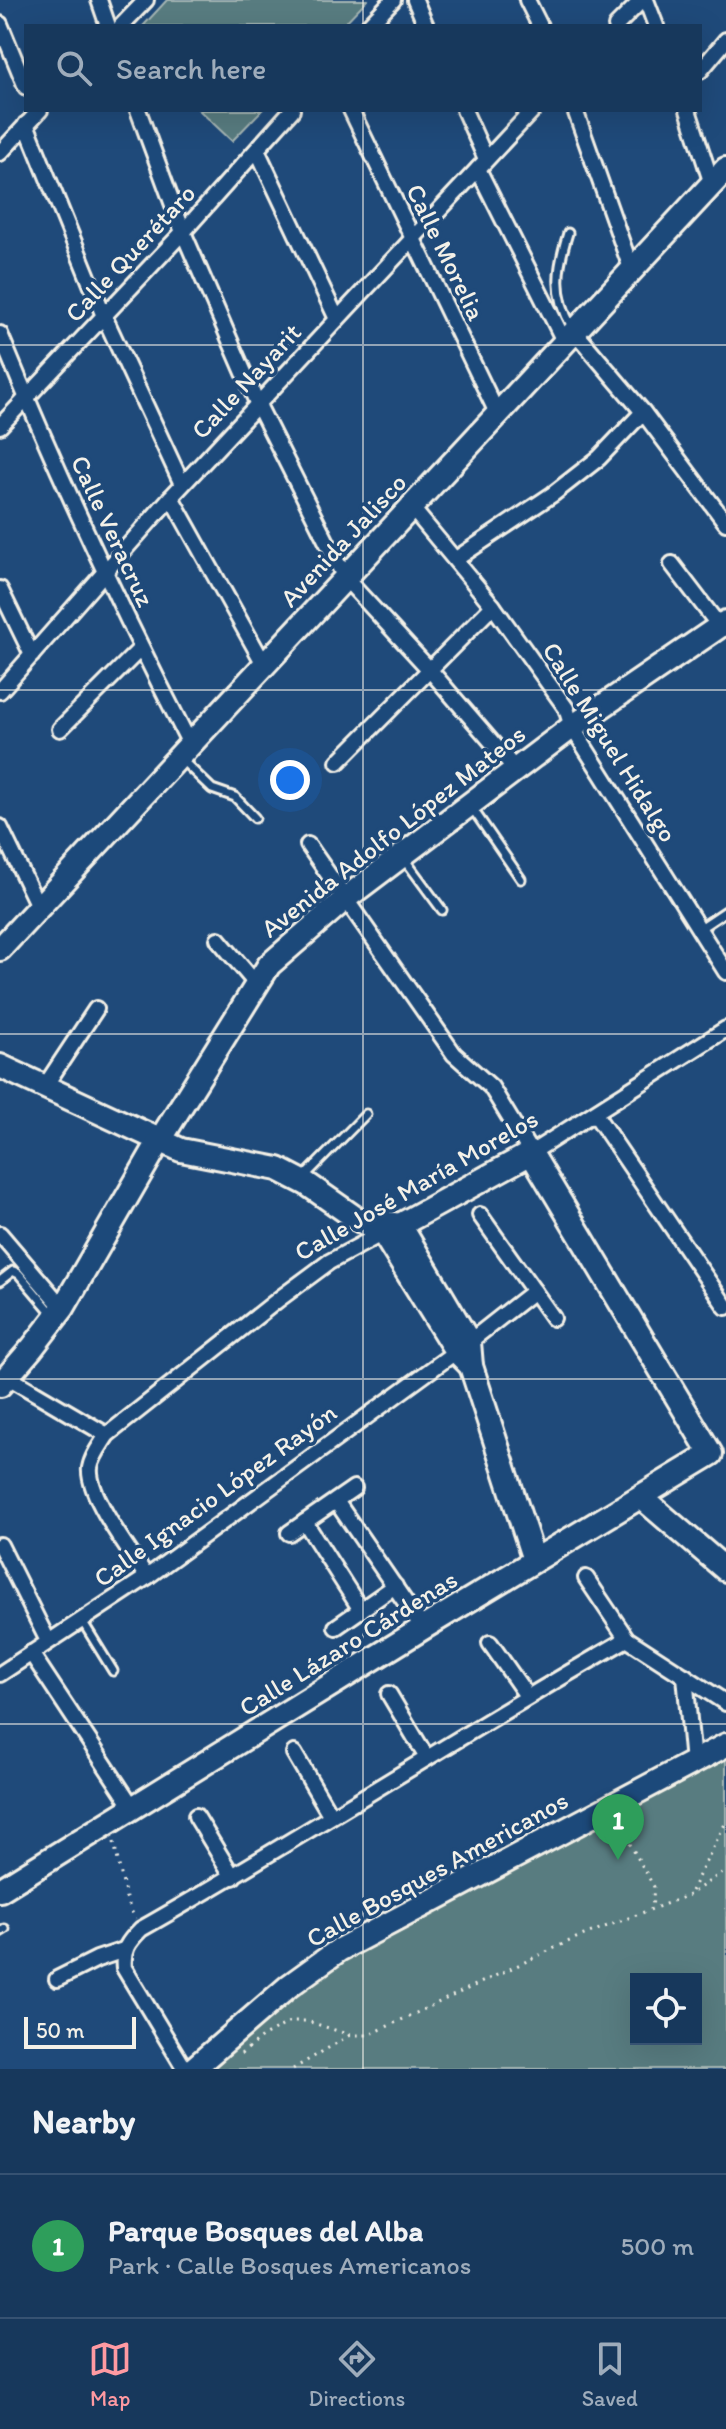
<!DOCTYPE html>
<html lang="en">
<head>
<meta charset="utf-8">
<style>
	body { margin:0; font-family:Itim,sans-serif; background:#244365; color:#f1f3f6 }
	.controls { position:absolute; right:24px; bottom:24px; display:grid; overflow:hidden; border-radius:0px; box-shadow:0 8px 32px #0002 }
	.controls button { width:72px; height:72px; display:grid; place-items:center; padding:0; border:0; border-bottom:2px solid #365272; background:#17385c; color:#f1f3f6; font:40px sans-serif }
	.scale { position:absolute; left:24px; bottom:20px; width:112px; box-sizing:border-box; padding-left:8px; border:4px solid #f4f1e8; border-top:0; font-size:22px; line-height:28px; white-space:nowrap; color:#f4f1e8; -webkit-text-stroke:6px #1f4a7a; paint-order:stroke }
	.you { position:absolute; left:290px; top:780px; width:28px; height:28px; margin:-20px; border:6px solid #fff; border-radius:50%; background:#1a73e8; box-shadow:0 0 0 12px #1a73e833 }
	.badge { display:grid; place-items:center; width:52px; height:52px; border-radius:50%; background:#ff9aa2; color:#fff; font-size:26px; font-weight:700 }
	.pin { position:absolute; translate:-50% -66px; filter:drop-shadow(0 2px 4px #0008) }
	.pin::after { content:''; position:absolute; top:42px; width:28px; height:24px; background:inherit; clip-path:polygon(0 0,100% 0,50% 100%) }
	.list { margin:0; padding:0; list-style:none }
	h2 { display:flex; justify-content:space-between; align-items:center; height:104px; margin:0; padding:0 32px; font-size:34px }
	h2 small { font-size:26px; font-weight:400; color:#9eacbb }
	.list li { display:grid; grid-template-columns:52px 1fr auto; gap:24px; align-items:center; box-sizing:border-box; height:144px; padding:0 32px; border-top:2px solid #365272 }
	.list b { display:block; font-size:30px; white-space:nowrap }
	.list p { margin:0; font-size:26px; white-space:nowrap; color:#9eacbb }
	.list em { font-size:26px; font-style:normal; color:#9eacbb }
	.icon { flex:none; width:44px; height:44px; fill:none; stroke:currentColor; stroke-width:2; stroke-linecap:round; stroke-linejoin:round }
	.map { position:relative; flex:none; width:726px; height:2069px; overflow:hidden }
	.search { position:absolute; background:#17385c; box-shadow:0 8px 32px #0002; left:24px; right:24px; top:24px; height:88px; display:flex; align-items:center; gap:20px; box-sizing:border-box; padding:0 28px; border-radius:0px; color:#9eacbb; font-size:30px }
	.sheet { height:248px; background:#17385c }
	nav { display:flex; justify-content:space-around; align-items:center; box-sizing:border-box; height:112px; border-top:2px solid #365272; background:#17385c; font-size:22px; color:#9eacbb }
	nav a { display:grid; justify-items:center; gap:4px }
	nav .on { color:#ff9aa2 }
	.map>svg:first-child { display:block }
	.green { fill:#587b80; stroke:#a6b6b4; stroke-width:2; fill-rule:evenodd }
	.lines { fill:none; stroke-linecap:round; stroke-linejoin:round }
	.lane-casing { stroke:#f4f1e8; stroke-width:13 }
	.street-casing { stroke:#f4f1e8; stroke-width:20 }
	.secondary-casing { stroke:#f4f1e8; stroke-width:28 }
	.path { stroke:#f4f1e8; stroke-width:3; stroke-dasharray:2 6; stroke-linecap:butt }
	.lane { stroke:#1f4a7a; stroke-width:7 }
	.street { stroke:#1f4a7a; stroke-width:14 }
	.secondary { stroke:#1f4a7a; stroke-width:22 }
	.grid { fill:none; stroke:#f4f1e8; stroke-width:2; stroke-opacity:0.55 }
	.labels { text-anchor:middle; stroke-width:7; stroke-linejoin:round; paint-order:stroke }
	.street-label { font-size:26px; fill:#f4f1e8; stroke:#1f4a7a }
</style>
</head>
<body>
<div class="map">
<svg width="726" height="2069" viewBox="0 0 726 2069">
	<rect width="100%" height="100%" fill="#1f4a7a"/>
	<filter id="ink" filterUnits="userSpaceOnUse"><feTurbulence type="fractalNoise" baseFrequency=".0125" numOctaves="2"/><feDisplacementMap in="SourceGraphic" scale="16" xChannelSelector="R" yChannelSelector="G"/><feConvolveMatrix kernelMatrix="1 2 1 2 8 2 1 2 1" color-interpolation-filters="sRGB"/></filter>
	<g filter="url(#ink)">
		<g class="green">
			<polygon points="167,0 367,0 342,26 143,26"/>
			<polygon points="199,110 262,110 232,141"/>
			<path d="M726,1745V2069H193L289,1986ZM636,1979H696V2039H636Z"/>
		</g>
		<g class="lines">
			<defs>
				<g id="lane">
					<path d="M568,233C557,268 553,294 572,327"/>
					<polyline points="180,758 212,789 235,797 255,818"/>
					<polyline points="472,808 521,879"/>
					<polyline points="403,857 442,910"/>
					<polyline points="699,929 726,911"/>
					<polyline points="303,1178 366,1114"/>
					<polyline points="0,1281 13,1271 19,1274 52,1313"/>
					<polyline points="81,1619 113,1671"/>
					<polyline points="0,1932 5,1929"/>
				</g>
				<g id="street">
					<polyline points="99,0 108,26"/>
					<polyline points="415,0 426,26"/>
					<polyline points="527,0 540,26"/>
					<polyline points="646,0 656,26"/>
					<polyline points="0,24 26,87"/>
					<polyline points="121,26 146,0"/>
					<polyline points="368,26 393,0"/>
					<polyline points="616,26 642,0"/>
					<polyline points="700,71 726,40"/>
					<polyline points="138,110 183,232 258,405 345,578 429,669 516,770"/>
					<polyline points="351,110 498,415"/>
					<polyline points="464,110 486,159"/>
					<polyline points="575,110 632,271"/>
					<polyline points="688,110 712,184"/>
					<polyline points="26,124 104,316 182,484"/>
					<polyline points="257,150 337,319"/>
					<polyline points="0,153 40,110"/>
					<polyline points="478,169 565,343"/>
					<polyline points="575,332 643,412 726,523"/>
					<path d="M0,334C57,473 121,610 190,744"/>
					<polyline points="0,426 183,232 292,110"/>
					<polyline points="171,497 264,664"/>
					<polyline points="412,508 493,606 566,708 572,727 726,972"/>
					<polyline points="456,559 553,494 599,458 643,412"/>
					<polyline points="672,564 720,627"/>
					<polyline points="0,589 32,655"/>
					<polyline points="0,691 171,497 533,110"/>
					<polyline points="60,729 141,648"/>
					<polyline points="338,762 493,606"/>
					<polyline points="0,827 39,908"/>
					<polyline points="308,845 454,1054 491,1087 531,1153 726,1029"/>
					<polyline points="218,939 257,985"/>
					<polyline points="45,1086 96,1009"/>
					<polyline points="595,1114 726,1307"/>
					<polyline points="480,1215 553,1318"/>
					<polyline points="0,1234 63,1308"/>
					<polyline points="8,1377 107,1435"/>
					<polyline points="336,1501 423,1628"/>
					<polyline points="305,1522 361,1610"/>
					<polyline points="289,1533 354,1488"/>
					<polyline points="0,1545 48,1641"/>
					<path d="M147,1577C131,1553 87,1495 90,1468C92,1456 101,1445 107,1435L279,1299L329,1262L383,1233"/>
					<polyline points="586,1578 627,1639 726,1703"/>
					<polyline points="336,1627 395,1586"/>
					<polyline points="490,1643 527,1696"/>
					<polyline points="31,1653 134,1809"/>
					<polyline points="0,1674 147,1577 469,1342 534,1291"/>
					<polyline points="685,1676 693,1763"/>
					<polyline points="389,1694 427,1758"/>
					<polyline points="294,1753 331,1816"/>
					<polyline points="196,1816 233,1877"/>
					<polyline points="57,1979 97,1959 124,1950"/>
					<path d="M185,2069L124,1968C122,1950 128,1942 141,1929C305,1836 463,1733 627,1639"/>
				</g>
				<g id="secondary">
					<polyline points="0,949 726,169"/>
					<polyline points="0,1066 181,1150 278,1169 307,1184 357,1219 383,1233 456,1351 471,1366"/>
					<polyline points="386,1223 400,1225 469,1342 471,1366 534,1560"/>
					<polyline points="0,1385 32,1348 63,1308 160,1140 269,965 346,898 572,727 726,622"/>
					<polyline points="641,1497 726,1570"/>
					<polyline points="0,1890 423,1628 711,1454 531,1153 400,1225 383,1233"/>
					<polyline points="193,2069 289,1986 339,1950 726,1745"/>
				</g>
			</defs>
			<use href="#lane" class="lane-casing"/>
			<use href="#street" class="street-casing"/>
			<use href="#secondary" class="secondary-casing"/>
			<g class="path">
				<polyline points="621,1822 621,1828 654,1887 652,1909"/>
				<polyline points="114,1842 126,1898 135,1919"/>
				<polyline points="691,1891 726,1822"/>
				<polyline points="241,2054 262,2037 291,2021 307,2021 350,2035 369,2035 576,1938 689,1895 726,1870"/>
				<polyline points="293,2069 350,2035"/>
			</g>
			<use href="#lane" class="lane"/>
			<use href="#street" class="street"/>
			<use href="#secondary" class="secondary"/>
		</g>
	</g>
	<path class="grid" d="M363,0V26M363,110V2069M0,345H726M0,690H726M0,1034H726M0,1379H726M0,1724H726"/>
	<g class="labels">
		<g class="street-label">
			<text transform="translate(446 252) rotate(64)" y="9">Calle Morelia</text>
			<text transform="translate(130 253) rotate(-47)" y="9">Calle Querétaro</text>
			<text transform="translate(246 381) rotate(-47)" y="9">Calle Nayarit</text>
			<text transform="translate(113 531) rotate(65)" y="9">Calle Veracruz</text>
			<text transform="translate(343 540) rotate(-47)" y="9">Avenida Jalisco</text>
			<text transform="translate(610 742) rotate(58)" y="9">Calle Miguel Hidalgo</text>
			<text transform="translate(393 831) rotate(-38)" y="9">Avenida Adolfo López Mateos</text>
			<text transform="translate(416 1185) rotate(-30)" y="9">Calle José María Morelos</text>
			<text transform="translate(215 1495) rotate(-36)" y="9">Calle Ignacio López Rayón</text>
			<text transform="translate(348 1643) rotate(-32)" y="9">Calle Lázaro Cárdenas</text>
			<text transform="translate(437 1869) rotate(-29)" y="9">Calle Bosques Americanos</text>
		</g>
	</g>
</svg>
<div class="controls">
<button><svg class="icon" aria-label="locate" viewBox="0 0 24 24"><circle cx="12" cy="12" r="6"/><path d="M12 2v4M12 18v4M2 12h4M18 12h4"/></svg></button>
</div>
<div class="scale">50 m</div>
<div class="you"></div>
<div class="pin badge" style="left:618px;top:1860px;background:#2e9e5b">1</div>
<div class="search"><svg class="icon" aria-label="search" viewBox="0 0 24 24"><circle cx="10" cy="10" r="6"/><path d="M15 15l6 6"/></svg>Search here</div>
</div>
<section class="sheet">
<h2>Nearby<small></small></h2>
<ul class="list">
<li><span class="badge" style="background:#2e9e5b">1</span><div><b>Parque Bosques del Alba</b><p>Park · Calle Bosques Americanos</p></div><em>500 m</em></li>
</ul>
</section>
<nav>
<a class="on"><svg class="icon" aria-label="map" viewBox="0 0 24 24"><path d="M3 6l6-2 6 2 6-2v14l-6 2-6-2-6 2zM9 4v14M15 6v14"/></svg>Map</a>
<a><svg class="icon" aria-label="directions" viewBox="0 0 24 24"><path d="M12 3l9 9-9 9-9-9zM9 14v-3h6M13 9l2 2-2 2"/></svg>Directions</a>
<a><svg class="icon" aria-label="saved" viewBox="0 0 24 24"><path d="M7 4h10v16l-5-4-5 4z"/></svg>Saved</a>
</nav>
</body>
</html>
